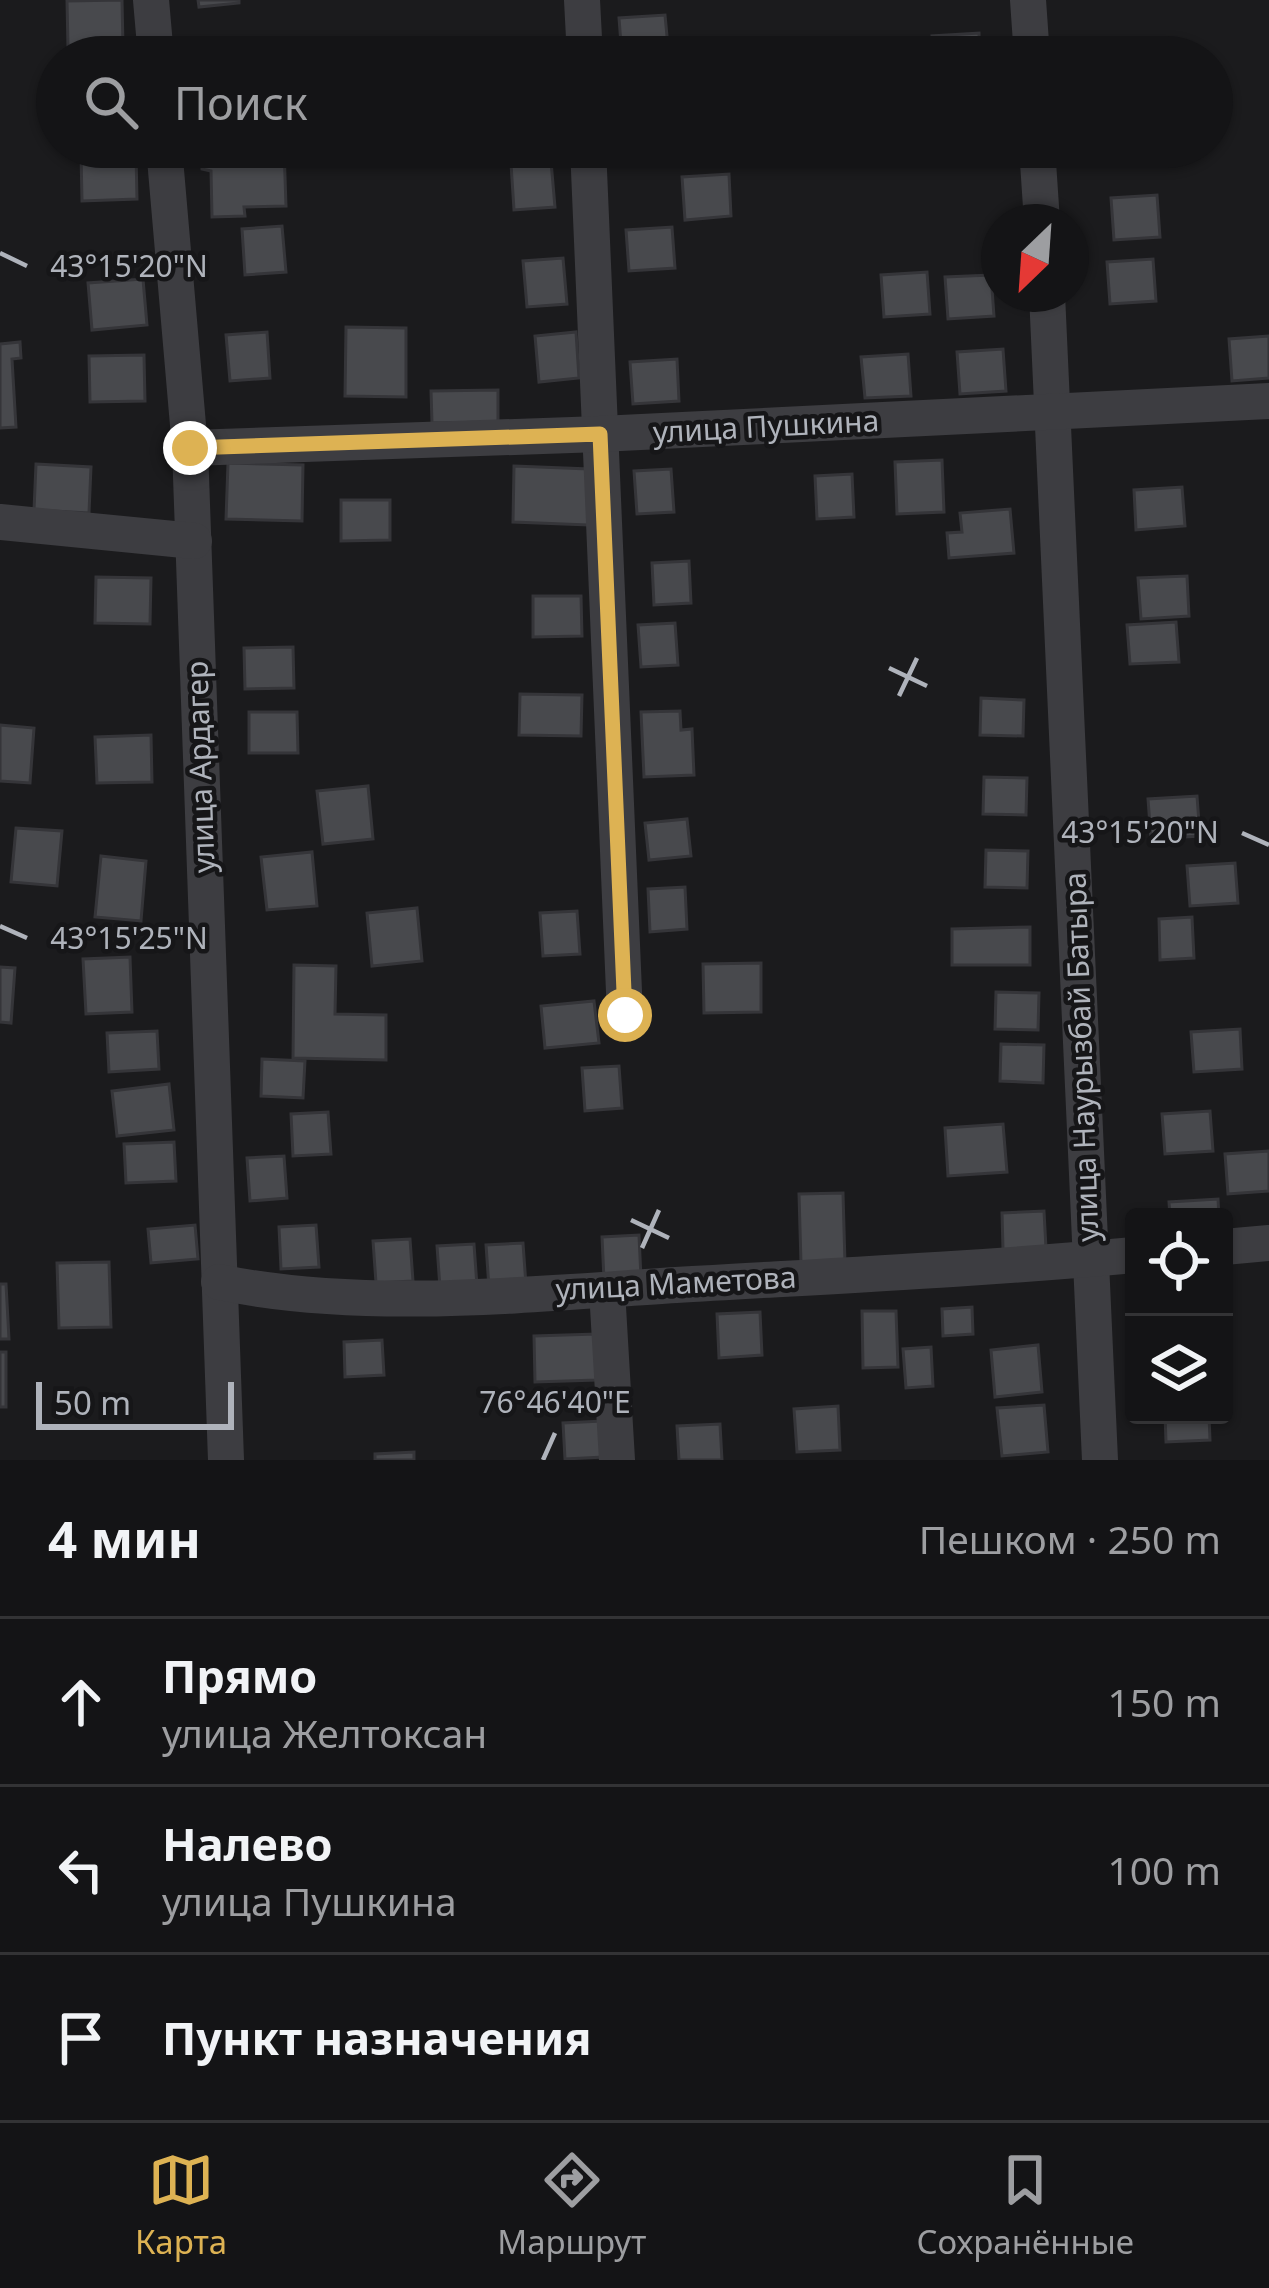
<!DOCTYPE html>
<html lang="ru">
<head>
<meta charset="utf-8">
<style>
	body { margin:0; font-family:"Noto Sans",sans-serif; background:#1d1d1f; color:#f1f3f6 }
	.controls { position:absolute; right:36px; bottom:36px; display:grid; overflow:hidden; border-radius:12px; box-shadow:0 3px 9px #0004 }
	.controls button { width:108px; height:108px; display:grid; place-items:center; padding:0; border:0; border-bottom:3px solid #333335; background:#141416; color:#f1f3f6; font:60px sans-serif }
	.compass { position:absolute; left:981px; top:204px; width:108px; height:108px; border-radius:50%; background:#141416; box-shadow:0 3px 9px #0004; rotate:205deg }
	.scale { position:absolute; left:36px; bottom:30px; width:198px; box-sizing:border-box; padding-left:12px; border:6px solid #afb3bb; border-top:0; font-size:33px; line-height:42px; white-space:nowrap; color:#afb3bb; -webkit-text-stroke:9px #161618; paint-order:stroke }
	.stop { position:absolute; width:36px; height:36px; margin:-27px; border:9px solid #ddb253; border-radius:50%; background:#fff }
	.stop.end { background:#ddb253; border-color:#fff; box-shadow:0 3px 12px #0008 }
	.list { margin:0; padding:0; list-style:none }
	h2 { display:flex; justify-content:space-between; align-items:center; height:156px; margin:0; padding:0 48px; font-size:51px }
	h2 small { font-size:39px; font-weight:400; color:#9d9ea1 }
	.list li { display:grid; grid-template-columns:78px 1fr auto; gap:36px; align-items:center; box-sizing:border-box; height:168px; padding:0 48px; border-top:3px solid #333335 }
	.list b { display:block; font-size:45px; white-space:nowrap }
	.list p { margin:0; font-size:39px; white-space:nowrap; color:#9d9ea1 }
	.list em { font-size:39px; font-style:normal; color:#9d9ea1 }
	.icon { flex:none; width:66px; height:66px; fill:none; stroke:currentColor; stroke-width:2; stroke-linecap:round; stroke-linejoin:round }
	.map { position:relative; flex:none; width:1269px; height:1460px; overflow:hidden }
	.search { position:absolute; background:#141416; box-shadow:0 3px 9px #0004; left:36px; right:36px; top:36px; height:132px; display:flex; align-items:center; gap:30px; box-sizing:border-box; padding:0 42px; border-radius:66px; color:#9d9ea1; font-size:45px }
	.sheet { height:660px; background:#141416 }
	nav { display:flex; justify-content:space-around; align-items:center; box-sizing:border-box; height:168px; border-top:3px solid #333335; background:#141416; font-size:33px; color:#9d9ea1 }
	nav a { display:grid; justify-items:center; gap:6px }
	nav .on { color:#ddb253 }
	.map>svg:first-child { display:block }
	.building { fill:#48494d; stroke:#353539; stroke-width:3 }
	.lines { fill:none; stroke-linecap:round; stroke-linejoin:round }
	.minor { stroke:#3d3d41; stroke-width:36 }
	.route { stroke:#ddb253; stroke-width:15 }
	.ticks { fill:none; stroke:#afb3bb; stroke-width:4.5 }
	.labels { text-anchor:middle; stroke-width:9; stroke-linejoin:round; paint-order:stroke }
	.street-label { font-size:30px; fill:#afb3bb; stroke:#161618 }
	.ticks-label { font-size:30px; text-anchor:middle; fill:#afb3bb; stroke:#161618; stroke-width:9; stroke-linejoin:round; paint-order:stroke }
</style>
</head>
<body>
<div class="map">
<svg width="1269" height="1460" viewBox="0 0 1269 1460">
	<rect width="100%" height="100%" fill="#1b1b1d"/>
	<g class="building">
		<polygon points="122,0 123,46 68,48 67,1"/>
		<polygon points="198,0 239,0 239,3 199,7"/>
		<polygon points="665,15 669,57 622,57 619,18"/>
		<polygon points="979,33 980,57 934,57 932,36"/>
		<polygon points="558,40 560,57 519,57 518,43"/>
		<polygon points="1131,42 1132,57 1086,57 1085,45"/>
		<polygon points="201,147 284,147 286,206 244,207 245,216 212,217 211,171 202,169"/>
		<polygon points="942,147 988,147 989,152 942,155"/>
		<polygon points="136,153 137,199 82,201 81,154"/>
		<polygon points="551,161 555,207 514,210 511,164"/>
		<polygon points="729,174 731,216 685,220 682,177"/>
		<polygon points="1157,195 1160,237 1114,240 1111,198"/>
		<polygon points="282,226 286,272 245,275 242,229"/>
		<polygon points="672,227 675,268 629,271 626,230"/>
		<polygon points="563,258 567,304 527,307 523,261"/>
		<polygon points="1153,259 1156,301 1110,304 1107,262"/>
		<polygon points="927,272 930,314 884,317 881,275"/>
		<polygon points="991,275 994,316 948,319 945,277"/>
		<polygon points="143,279 147,325 92,330 88,283"/>
		<polygon points="346,327 406,328 406,397 345,396"/>
		<polygon points="267,332 270,378 230,381 226,335"/>
		<polygon points="576,332 579,378 539,382 535,336"/>
		<polygon points="1269,336 1269,378 1232,381 1229,339"/>
		<polygon points="20,342 21,358 12,359 16,427 0,428 0,344"/>
		<polygon points="1003,349 1006,391 960,394 957,352"/>
		<polygon points="908,354 911,396 865,398 861,357"/>
		<polygon points="144,355 145,401 90,402 89,356"/>
		<polygon points="677,359 679,401 633,404 630,362"/>
		<polygon points="498,390 498,422 432,423 431,391"/>
		<polygon points="942,460 944,512 897,514 895,462"/>
		<polygon points="228,463 303,465 302,521 226,519"/>
		<polygon points="36,464 91,467 89,513 34,510"/>
		<polygon points="514,466 589,469 588,525 513,522"/>
		<polygon points="671,469 674,512 637,514 634,471"/>
		<polygon points="852,474 854,517 817,519 815,476"/>
		<polygon points="1182,487 1185,526 1136,530 1134,490"/>
		<polygon points="341,500 390,500 390,540 341,541"/>
		<polygon points="1010,509 1014,553 949,558 947,533 962,532 960,513"/>
		<polygon points="689,561 691,603 654,605 652,563"/>
		<polygon points="1187,576 1189,616 1141,619 1138,578"/>
		<polygon points="96,577 151,578 150,624 95,623"/>
		<polygon points="533,596 581,596 582,636 533,637"/>
		<polygon points="1176,622 1179,662 1130,664 1127,625"/>
		<polygon points="675,623 678,665 641,667 638,625"/>
		<polygon points="293,647 294,688 245,689 244,648"/>
		<polygon points="520,694 582,695 581,736 519,735"/>
		<polygon points="981,698 1024,700 1023,736 980,735"/>
		<polygon points="680,711 681,730 692,729 694,775 644,777 641,712"/>
		<polygon points="249,712 297,712 298,753 249,753"/>
		<polygon points="0,725 34,728 30,783 0,781"/>
		<polygon points="151,735 152,782 97,783 95,737"/>
		<polygon points="984,777 1027,778 1026,815 983,814"/>
		<polygon points="368,786 373,839 323,844 317,791"/>
		<polygon points="1197,796 1200,836 1151,839 1148,799"/>
		<polygon points="687,819 691,856 649,860 645,823"/>
		<polygon points="16,828 62,831 57,886 11,882"/>
		<polygon points="986,850 1028,851 1027,888 985,887"/>
		<polygon points="312,852 317,906 267,910 261,857"/>
		<polygon points="101,856 146,861 141,921 95,917"/>
		<polygon points="1235,863 1238,903 1190,906 1187,866"/>
		<polygon points="685,887 687,929 650,932 648,889"/>
		<polygon points="417,908 422,961 372,966 367,913"/>
		<polygon points="577,911 580,954 543,956 540,913"/>
		<polygon points="1192,917 1194,958 1160,960 1159,919"/>
		<polygon points="1030,927 1030,965 952,965 952,929"/>
		<polygon points="130,957 132,1012 86,1014 83,959"/>
		<polygon points="761,963 761,1012 704,1013 703,964"/>
		<polygon points="294,965 336,966 335,1014 386,1015 386,1060 293,1058"/>
		<polygon points="0,967 15,968 11,1023 0,1022"/>
		<polygon points="996,992 1039,993 1038,1030 995,1029"/>
		<polygon points="594,1001 599,1043 545,1048 541,1006"/>
		<polygon points="1240,1029 1242,1069 1194,1072 1191,1032"/>
		<polygon points="157,1031 159,1069 109,1072 107,1033"/>
		<polygon points="1001,1044 1044,1045 1043,1083 1000,1081"/>
		<polygon points="262,1059 305,1061 303,1098 261,1096"/>
		<polygon points="619,1066 622,1108 585,1111 582,1068"/>
		<polygon points="169,1084 174,1130 117,1136 112,1091"/>
		<polygon points="1210,1111 1213,1151 1165,1154 1162,1114"/>
		<polygon points="328,1112 331,1154 293,1156 291,1114"/>
		<polygon points="1003,1124 1007,1172 948,1176 945,1128"/>
		<polygon points="174,1142 176,1181 126,1183 124,1144"/>
		<polygon points="1269,1151 1269,1191 1228,1194 1225,1154"/>
		<polygon points="284,1156 287,1198 250,1201 247,1158"/>
		<polygon points="843,1193 845,1263 801,1264 799,1194"/>
		<polygon points="1218,1199 1219,1217 1170,1217 1169,1202"/>
		<polygon points="1044,1211 1046,1248 1003,1250 1002,1213"/>
		<polygon points="195,1225 198,1259 151,1263 148,1229"/>
		<polygon points="316,1225 319,1267 281,1269 279,1227"/>
		<polygon points="639,1235 641,1278 604,1280 602,1237"/>
		<polygon points="410,1239 413,1281 376,1283 373,1241"/>
		<polygon points="523,1243 526,1285 489,1288 486,1245"/>
		<polygon points="474,1244 477,1286 440,1288 437,1246"/>
		<polygon points="109,1262 111,1327 59,1328 57,1263"/>
		<polygon points="0,1284 6,1284 9,1339 0,1339"/>
		<polygon points="972,1307 973,1334 943,1336 942,1309"/>
		<polygon points="862,1311 896,1311 898,1367 863,1368"/>
		<polygon points="760,1312 762,1355 719,1358 717,1314"/>
		<polygon points="596,1334 597,1380 535,1382 534,1336"/>
		<polygon points="382,1340 384,1375 345,1377 344,1342"/>
		<polygon points="1038,1345 1042,1392 995,1397 991,1350"/>
		<polygon points="931,1347 933,1386 906,1388 903,1349"/>
		<rect x="0" y="1352" width="6" height="55"/>
		<polygon points="1044,1405 1048,1452 1002,1456 997,1408"/>
		<polygon points="838,1406 840,1450 797,1452 794,1409"/>
		<polygon points="1165,1415 1209,1415 1210,1440 1166,1442"/>
		<polygon points="602,1421 604,1457 565,1459 563,1423"/>
		<polygon points="720,1424 722,1460 679,1460 677,1426"/>
		<polygon points="414,1452 414,1460 375,1460 375,1454"/>
	</g>
	<g class="lines">
		<g class="minor">
			<polyline points="151,0 156,57"/>
			<polyline points="582,0 585,57"/>
			<polyline points="1028,0 1032,57"/>
			<polyline points="164,147 190,448 226,1460"/>
			<polyline points="588,147 625,1015"/>
			<polyline points="1037,147 1042,222"/>
			<polyline points="1047,294 1100,1460"/>
			<polyline points="190,448 600,434 1269,401"/>
			<polyline points="0,522 194,541"/>
			<polyline points="1224,1247 1269,1243"/>
			<path d="M219,1282C363,1312 530,1294 676,1285C829,1276 982,1269 1134,1255"/>
			<polyline points="607,1290 617,1460"/>
		</g>
	</g>
	<g class="lines">
		<polyline class="route" points="190,448 600,434 625,1015"/>
	</g>
	<path class="ticks" d="M0,253L27,266M889,668L927,686M899,696L917,658M1242,833L1269,845M0,926L27,938M631,1220L669,1238M642,1248L659,1210M543,1460L555,1433"/>
	<g class="labels">
		<g class="street-label">
			<text transform="translate(766 427) rotate(-3)" y="10">улица Пушкина</text>
			<text transform="translate(201 767) rotate(-92)" y="10">улица Ардагер</text>
			<text transform="translate(1082 1057) rotate(-92)" y="10">улица Наурызбай Батыра</text>
			<text transform="translate(676 1284) rotate(-3)" y="10">улица Маметова</text>
		</g>
	</g>
	<g class="ticks-label">
		<text x="129" y="277">43°15'20"N</text>
		<text x="1140" y="843">43°15'20"N</text>
		<text x="129" y="949">43°15'25"N</text>
		<text x="555" y="1413">76°46'40"E</text>
	</g>
</svg>
<div class="controls">
<button><svg class="icon" aria-label="locate" viewBox="0 0 24 24"><circle cx="12" cy="12" r="6"/><path d="M12 2v4M12 18v4M2 12h4M18 12h4"/></svg></button>
<button><svg class="icon" aria-label="layers" viewBox="0 0 24 24"><path d="M12 4l9 5-9 5-9-5zM3 14l9 5 9-5"/></svg></button>
</div>
<svg class="compass" viewBox="-18 -18 36 36"><path d="M0-13l5 13h-10z" fill="#e53935"/><path d="M0 13l5-13h-10z" fill="#9d9ea1"/></svg>
<div class="scale">50 m</div>
<div class="stop" style="left:625px;top:1015px"></div>
<div class="stop end" style="left:190px;top:448px"></div>
<div class="search"><svg class="icon" aria-label="search" viewBox="0 0 24 24"><circle cx="10" cy="10" r="6"/><path d="M15 15l6 6"/></svg>Поиск</div>
</div>
<section class="sheet">
<h2>4 мин<small>Пешком · 250 m</small></h2>
<ul class="list">
<li><svg class="icon" aria-label="ahead" viewBox="0 0 24 24"><path d="M12 20V5M6 11l6-6 6 6"/></svg><div><b>Прямо</b><p>улица Желтоксан</p></div><em>150 m</em></li>
<li><svg class="icon" aria-label="left" viewBox="0 0 24 24"><path d="M17 20v-9H6M10 6l-5 5 5 5"/></svg><div><b>Налево</b><p>улица Пушкина</p></div><em>100 m</em></li>
<li><svg class="icon" aria-label="arrive" viewBox="0 0 24 24"><path d="M6 21V4h12l-3 4 3 4H6"/></svg><div><b>Пункт назначения</b></div></li>
</ul>
</section>
<nav>
<a class="on"><svg class="icon" aria-label="map" viewBox="0 0 24 24"><path d="M3 6l6-2 6 2 6-2v14l-6 2-6-2-6 2zM9 4v14M15 6v14"/></svg>Карта</a>
<a><svg class="icon" aria-label="directions" viewBox="0 0 24 24"><path d="M12 3l9 9-9 9-9-9zM9 14v-3h6M13 9l2 2-2 2"/></svg>Маршрут</a>
<a><svg class="icon" aria-label="saved" viewBox="0 0 24 24"><path d="M7 4h10v16l-5-4-5 4z"/></svg>Сохранённые</a>
</nav>
</body>
</html>
